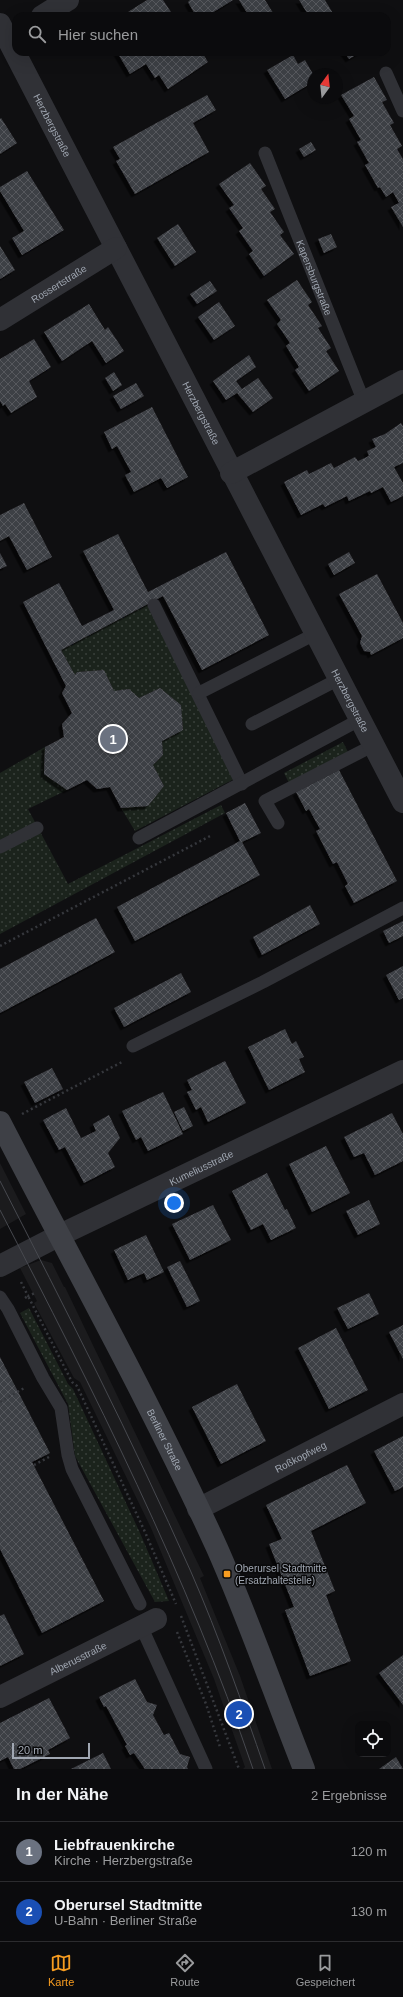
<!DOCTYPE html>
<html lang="de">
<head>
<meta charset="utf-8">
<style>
	body { margin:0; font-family:Arial,sans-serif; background:#141416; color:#f1f3f6 }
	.controls { position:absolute; right:12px; bottom:12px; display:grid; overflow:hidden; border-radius:8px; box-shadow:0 4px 16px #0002 }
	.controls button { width:36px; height:36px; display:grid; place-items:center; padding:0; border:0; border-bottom:1px solid #2b2b2e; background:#0b0b0d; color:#f1f3f6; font:20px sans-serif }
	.compass { position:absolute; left:307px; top:68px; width:36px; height:36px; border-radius:50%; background:#0b0b0d; box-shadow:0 4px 16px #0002; rotate:15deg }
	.scale { position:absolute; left:12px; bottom:10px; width:78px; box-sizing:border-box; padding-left:4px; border:2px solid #a0a7b2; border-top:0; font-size:11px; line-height:14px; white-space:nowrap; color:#a0a7b2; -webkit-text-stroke:3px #0a0a0b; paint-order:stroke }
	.you { position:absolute; left:174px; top:1203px; width:14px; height:14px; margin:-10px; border:3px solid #fff; border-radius:50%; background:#1a73e8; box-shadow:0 0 0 6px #1a73e833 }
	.badge { display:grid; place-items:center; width:26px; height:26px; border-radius:50%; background:#f79c20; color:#fff; font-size:13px; font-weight:700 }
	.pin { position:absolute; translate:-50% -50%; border:2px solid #fff; box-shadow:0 1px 4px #0006 }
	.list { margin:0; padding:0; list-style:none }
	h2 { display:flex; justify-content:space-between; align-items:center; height:52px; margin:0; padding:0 16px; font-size:17px }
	h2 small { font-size:13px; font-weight:400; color:#9a9b9d }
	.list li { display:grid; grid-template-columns:26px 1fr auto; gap:12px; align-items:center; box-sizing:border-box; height:60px; padding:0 16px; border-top:1px solid #2b2b2e }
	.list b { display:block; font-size:15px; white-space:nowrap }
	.list p { margin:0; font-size:13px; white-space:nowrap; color:#9a9b9d }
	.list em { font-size:13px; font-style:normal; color:#9a9b9d }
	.icon { flex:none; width:22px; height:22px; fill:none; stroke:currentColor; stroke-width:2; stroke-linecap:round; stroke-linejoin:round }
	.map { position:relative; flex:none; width:403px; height:1769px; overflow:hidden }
	.search { position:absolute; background:#0b0b0d; box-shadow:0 4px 16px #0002; left:12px; right:12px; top:12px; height:44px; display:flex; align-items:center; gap:10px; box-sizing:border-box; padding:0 14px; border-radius:12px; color:#9a9b9d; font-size:15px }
	.sheet { height:172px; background:#0b0b0d }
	nav { display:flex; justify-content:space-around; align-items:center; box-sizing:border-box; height:56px; border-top:1px solid #2b2b2e; background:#0b0b0d; font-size:11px; color:#9a9b9d }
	nav a { display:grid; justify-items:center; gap:2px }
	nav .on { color:#f79c20 }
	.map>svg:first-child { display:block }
	.built { fill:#1b1b1d }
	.grass { fill:url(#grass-dots) }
	.building { fill:url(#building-cross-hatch); filter:url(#shadow) }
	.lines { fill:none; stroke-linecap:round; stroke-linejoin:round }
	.path { stroke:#36383d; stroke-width:2.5; stroke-dasharray:2 3; stroke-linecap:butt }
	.lane { stroke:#303136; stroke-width:13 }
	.street { stroke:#303136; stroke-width:22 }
	.secondary { stroke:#3e4046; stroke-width:22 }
	.tram { stroke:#47494f; stroke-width:1 }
	.poi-dot { fill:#f79c20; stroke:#0a0a0b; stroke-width:1.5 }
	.labels { text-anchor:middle; stroke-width:3; stroke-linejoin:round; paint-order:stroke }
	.street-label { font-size:10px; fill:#a0a7b2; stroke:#0a0a0b }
	.poi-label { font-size:10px; fill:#a0a7b2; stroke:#0a0a0b; text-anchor:start }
</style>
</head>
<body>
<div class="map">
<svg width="403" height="1769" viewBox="0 0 403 1769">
	<defs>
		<pattern id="grass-dots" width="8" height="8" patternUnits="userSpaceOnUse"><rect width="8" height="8" fill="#1b231c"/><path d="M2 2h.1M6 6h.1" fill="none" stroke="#39403b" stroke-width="1.8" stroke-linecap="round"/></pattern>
		<pattern id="building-cross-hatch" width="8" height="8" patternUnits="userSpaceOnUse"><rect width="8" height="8" fill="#3e3f44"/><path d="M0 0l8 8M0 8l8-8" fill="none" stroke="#57585d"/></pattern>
		<filter id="shadow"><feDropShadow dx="-3.5" dy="3.5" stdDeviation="0" flood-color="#0009"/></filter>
	</defs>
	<rect width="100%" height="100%" fill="#0f0f11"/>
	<g class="built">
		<polygon points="0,1163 26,1214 0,1229"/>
		<polygon points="41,1260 52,1263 64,1287 65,1287 204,1576 200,1578 240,1676 272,1769 243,1769 245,1767 214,1679 151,1528 80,1382 74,1378 34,1303 37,1301 20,1268"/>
	</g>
	<g class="grass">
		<polygon points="147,605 236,778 135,831 121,808 148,806 164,786 153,765 163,755 162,741 183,730 181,705 160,688 139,698 129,689 114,691 103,670 77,672 75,675 61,650"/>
		<polygon points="343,742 348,752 289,783 284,773"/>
		<polygon points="45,747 44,774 67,790 28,809 68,884 221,805 225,813 0,934 0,773"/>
		<polygon points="29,1308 68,1384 73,1389 140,1533 169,1601 155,1602 75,1456 68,1404 20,1313"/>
	</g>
	<g class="building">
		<polygon points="147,0 163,0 171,12 166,15 167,16 126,16 129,14 128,12"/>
		<polygon points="190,0 233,0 207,16 196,16 188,2"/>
		<polygon points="239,0 265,0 275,16 249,16"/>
		<polygon points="299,0 325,0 334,15 309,16"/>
		<polygon points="117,52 202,52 208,62 168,89 159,75 155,78 146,64 130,74"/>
		<polygon points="344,52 361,52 349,59"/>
		<polygon points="293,55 298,64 305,60 313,74 313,82 285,99 267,70"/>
		<polygon points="374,77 387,100 382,102 394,123 390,125 402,146 397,149 403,159 403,227 391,207 399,203 393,192 386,197 380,187 378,188 365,165 369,163 357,142 361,140 349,119 354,116 341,95"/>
		<polygon points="207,95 216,110 193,123 209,152 135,194 116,161 120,159 113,147"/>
		<polygon points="1,118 17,143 0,154 0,119"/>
		<polygon points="311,142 316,150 304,157 299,149"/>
		<polygon points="250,163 266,186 261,189 275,209 270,212 284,232 280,235 294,254 264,276 249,254 253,251 239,231 243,228 229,208 234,205 219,184"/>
		<polygon points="27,171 64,230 22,255 12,238 24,231 0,191 0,187"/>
		<polygon points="178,224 196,252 175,266 157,238"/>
		<polygon points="331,234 337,247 324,253 318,239"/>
		<polygon points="0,246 15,270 0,279"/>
		<polygon points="297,280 312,302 308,305 322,326 318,328 331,348 326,351 339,371 309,391 295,370 299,367 286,346 290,343 277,324 281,320 267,300"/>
		<polygon points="210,281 217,291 197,304 190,294"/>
		<polygon points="219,302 235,326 214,340 198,317"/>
		<polygon points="89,304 105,330 108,327 124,351 106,363 92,341 62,361 44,332"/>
		<polygon points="34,339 51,367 29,381 37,397 11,413 5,404 3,406 0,401 0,359"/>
		<polygon points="249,355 256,367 236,381 242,389 258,378 273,398 253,412 237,393 226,400 213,381"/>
		<polygon points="114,372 122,385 113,391 105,378"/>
		<polygon points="136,383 144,396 121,409 113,396"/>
		<polygon points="152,407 188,477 167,488 161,478 134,492 125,475 131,472 117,446 112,449 104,432"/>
		<polygon points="401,423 403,426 403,463 394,467 403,483 403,496 391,502 383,487 371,493 370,491 349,501 347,496 325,507 323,504 301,515 284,482 307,470 309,474 331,463 334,468 355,457 358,461 369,456 367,451 376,447 372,439 385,434"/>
		<polygon points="24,503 52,557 27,570 9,536 0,541 0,515"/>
		<polygon points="118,534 148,592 226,552 269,635 202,670 163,596 61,650 75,675 77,672 104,670 114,691 129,689 139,698 160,688 181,705 183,730 162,741 163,755 153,765 164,786 148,806 121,808 110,787 97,789 87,780 67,790 44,774 45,747 64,737 62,724 72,713 62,693 66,686 23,602 59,583 82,626 114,610 83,551"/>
		<polygon points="349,552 355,563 334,575 328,564"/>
		<polygon points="0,553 7,566 0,569"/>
		<polygon points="377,574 403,623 403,638 371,655 370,652 364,651 360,643 362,636 339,594"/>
		<polygon points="339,770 397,881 354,903 345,886 348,884 337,862 333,864 316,831 320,829 309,809 306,811 296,792"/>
		<polygon points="245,803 261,833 242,842 260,875 135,941 117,907 240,841 226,813"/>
		<polygon points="310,905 320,924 262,955 253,937"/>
		<polygon points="96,918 115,952 0,1013 0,969"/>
		<polygon points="403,921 403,936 389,943 383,931"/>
		<polygon points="403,966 403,998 399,1000 386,975"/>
		<polygon points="181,973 191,992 124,1027 114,1008"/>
		<polygon points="285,1029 292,1044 296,1041 304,1057 299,1059 305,1072 269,1090 248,1047"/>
		<polygon points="225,1061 246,1103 208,1122 201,1107 196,1110 187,1092 192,1090 187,1080"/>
		<polygon points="52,1068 63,1089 35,1103 24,1082"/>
		<polygon points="163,1092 183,1134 148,1151 141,1137 136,1140 122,1111"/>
		<polygon points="184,1107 193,1126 183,1131 174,1112"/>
		<polygon points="66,1108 81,1138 96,1131 93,1124 109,1115 120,1138 108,1153 115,1167 84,1183 65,1147 59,1150 43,1120"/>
		<polygon points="392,1113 403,1134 403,1161 375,1175 364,1153 354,1157 344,1137"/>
		<polygon points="326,1146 350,1193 312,1212 289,1164"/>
		<polygon points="267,1173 285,1210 287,1209 296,1228 271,1240 263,1224 251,1230 232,1191"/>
		<polygon points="369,1200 380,1224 358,1235 346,1211"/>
		<polygon points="213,1205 231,1240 190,1260 172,1224"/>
		<polygon points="146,1235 164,1272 147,1280 144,1273 128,1280 114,1250"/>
		<polygon points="180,1261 200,1301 187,1307 167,1267"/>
		<polygon points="369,1293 379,1314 348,1329 337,1308"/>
		<polygon points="403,1325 403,1359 389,1332"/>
		<polygon points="336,1328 368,1390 329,1409 298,1348"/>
		<polygon points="0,1357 50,1453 32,1462 104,1601 42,1633 0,1549"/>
		<polygon points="237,1384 266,1441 221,1464 192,1407"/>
		<polygon points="403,1436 403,1487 395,1491 374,1451"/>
		<polygon points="347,1465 366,1503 311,1531 335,1591 326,1595 351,1661 310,1676 285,1610 294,1607 269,1544 282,1539 266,1505"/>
		<polygon points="4,1614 24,1654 0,1666 0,1616"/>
		<polygon points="403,1655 403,1705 379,1673"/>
		<polygon points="135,1679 147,1702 157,1705 153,1715 164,1735 169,1733 180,1754 190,1757 187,1767 188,1769 145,1769 134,1753 130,1755 125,1746 127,1745 106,1706 104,1707 99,1697"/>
		<polygon points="49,1698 70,1738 48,1750 50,1754 20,1769 14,1769 8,1757 0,1761 0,1723"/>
		<polygon points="103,1753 111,1769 71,1769"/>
		<polygon points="396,1757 403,1769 379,1769"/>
	</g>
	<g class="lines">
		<g class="path">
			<polyline points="0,946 212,835"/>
			<polyline points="22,1114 122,1062"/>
			<polyline points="21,1282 28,1296 35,1293"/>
			<polyline points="25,1298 28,1296 72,1382 77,1386 145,1532 176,1604"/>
			<polyline points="0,1402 26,1387"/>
			<polyline points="34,1465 49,1457"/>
			<polyline points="181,1616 239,1769"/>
			<polyline points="177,1632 206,1704 220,1747"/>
		</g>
		<g class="lane">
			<polyline points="386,73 403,111"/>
			<path id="s1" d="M265,153L364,402"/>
			<polyline points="154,605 242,784"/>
			<polyline points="199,693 315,634"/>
			<polyline points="252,724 339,679"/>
			<polyline points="278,823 265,801 374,745"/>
			<polyline points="139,838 361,719"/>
			<polyline points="0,847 37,828"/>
			<polyline points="133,1046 263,982 403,908"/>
			<polyline points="0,1297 8,1309 43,1378 61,1408 68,1455 72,1469 140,1604"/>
			<polyline points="141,1626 206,1769"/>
		</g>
		<g class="street">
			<polyline points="42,16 68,0"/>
			<path id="s2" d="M0,24L403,802"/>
			<path id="s3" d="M0,320L116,248"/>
			<polyline points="231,473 403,381"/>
			<path id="s4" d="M0,1266L60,1235L403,1071"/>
			<path id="s5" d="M198,1509L403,1404"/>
			<path id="s6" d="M0,1697L156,1619"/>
		</g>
		<path class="secondary" id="s7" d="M0,1122C73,1264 151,1403 217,1548C249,1620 275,1696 304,1769"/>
		<g class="tram">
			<path d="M0,1181C66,1310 132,1439 191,1572C219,1636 242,1703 265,1769"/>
			<path d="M0,1210C94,1392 187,1574 253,1769"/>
		</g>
	</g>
	<rect class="poi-dot" x="223" y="1570" width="8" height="8" rx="2"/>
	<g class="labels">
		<g class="street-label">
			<text dy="4" stroke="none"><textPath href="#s2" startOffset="114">Herzbergstraße</textPath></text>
			<text dy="4" stroke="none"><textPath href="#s1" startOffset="134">Kapersburgstraße</textPath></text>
			<text dy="4" stroke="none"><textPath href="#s3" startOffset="69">Rossertstraße</textPath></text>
			<text dy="4" stroke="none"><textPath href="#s2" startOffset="438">Herzbergstraße</textPath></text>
			<text dy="4" stroke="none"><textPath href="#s2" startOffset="762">Herzbergstraße</textPath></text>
			<text dy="4" stroke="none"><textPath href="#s4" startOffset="224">Kumeliusstraße</textPath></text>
			<text dy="4" stroke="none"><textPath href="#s7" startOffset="358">Berliner Straße</textPath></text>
			<text dy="4" stroke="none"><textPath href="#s5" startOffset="115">Roßkopfweg</textPath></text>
			<text dy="4" stroke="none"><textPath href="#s6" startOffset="87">Alberusstraße</textPath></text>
		</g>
		<g class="poi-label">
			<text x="235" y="1572">Oberursel Stadtmitte<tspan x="235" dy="12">(Ersatzhaltestelle)</tspan></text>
		</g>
	</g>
</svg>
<div class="controls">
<button><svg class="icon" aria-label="locate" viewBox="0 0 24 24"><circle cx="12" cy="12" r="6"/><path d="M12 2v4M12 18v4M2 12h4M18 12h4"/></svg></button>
</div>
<svg class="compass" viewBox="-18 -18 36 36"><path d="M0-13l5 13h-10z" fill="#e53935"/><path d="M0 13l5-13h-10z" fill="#9a9b9d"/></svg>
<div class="scale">20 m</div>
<div class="you"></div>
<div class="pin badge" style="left:113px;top:739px;background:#6b7280">1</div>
<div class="pin badge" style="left:239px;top:1714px;background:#1a4fb4">2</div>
<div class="search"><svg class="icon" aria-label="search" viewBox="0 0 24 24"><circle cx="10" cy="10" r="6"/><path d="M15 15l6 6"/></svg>Hier suchen</div>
</div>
<section class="sheet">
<h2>In der Nähe<small>2 Ergebnisse</small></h2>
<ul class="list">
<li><span class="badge" style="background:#6b7280">1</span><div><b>Liebfrauenkirche</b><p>Kirche · Herzbergstraße</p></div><em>120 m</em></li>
<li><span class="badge" style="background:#1a4fb4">2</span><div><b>Oberursel Stadtmitte</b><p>U-Bahn · Berliner Straße</p></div><em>130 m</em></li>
</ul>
</section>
<nav>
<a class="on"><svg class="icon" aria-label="map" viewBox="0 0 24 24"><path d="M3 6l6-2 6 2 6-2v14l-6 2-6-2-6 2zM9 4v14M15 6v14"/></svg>Karte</a>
<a><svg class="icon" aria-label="directions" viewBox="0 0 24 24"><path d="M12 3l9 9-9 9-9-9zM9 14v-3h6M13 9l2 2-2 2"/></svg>Route</a>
<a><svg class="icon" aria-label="saved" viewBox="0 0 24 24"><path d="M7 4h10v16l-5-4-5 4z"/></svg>Gespeichert</a>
</nav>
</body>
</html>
